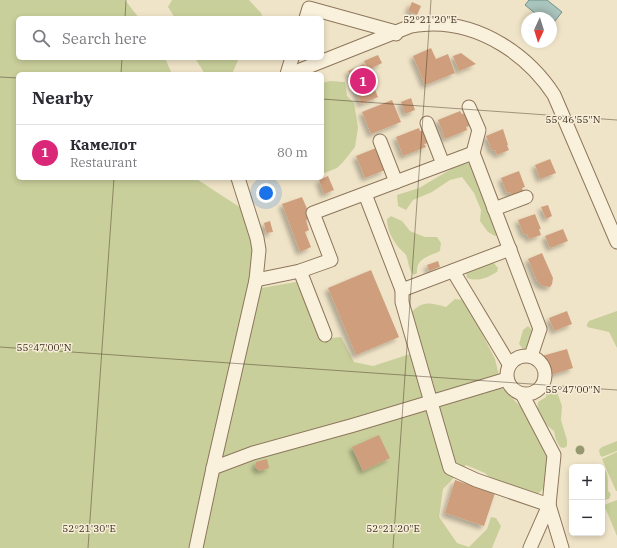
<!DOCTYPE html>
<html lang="en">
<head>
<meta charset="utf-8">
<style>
	body { margin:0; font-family:"IBM Plex Serif",serif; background:#f2f2f3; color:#2b2b33 }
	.controls { position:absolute; right:12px; bottom:12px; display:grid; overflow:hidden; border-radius:6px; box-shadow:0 2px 6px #0003 }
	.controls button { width:36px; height:36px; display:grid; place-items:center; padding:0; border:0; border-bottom:1px solid #e1e1e2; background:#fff; color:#2b2b33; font:20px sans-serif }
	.compass { position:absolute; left:521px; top:12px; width:36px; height:36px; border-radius:50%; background:#fff; box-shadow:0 2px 6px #0003; rotate:184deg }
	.you { position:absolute; left:266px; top:193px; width:14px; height:14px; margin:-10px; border:3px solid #fff; border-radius:50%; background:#1a73e8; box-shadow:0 0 0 6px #1a73e833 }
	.badge { display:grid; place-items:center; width:26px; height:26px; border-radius:50%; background:#db2777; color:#fff; font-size:13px; font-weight:700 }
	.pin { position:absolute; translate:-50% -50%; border:2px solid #fff; box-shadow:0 1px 4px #0006 }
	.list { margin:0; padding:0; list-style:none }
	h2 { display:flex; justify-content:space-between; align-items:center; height:52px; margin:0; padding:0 16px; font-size:17px }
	h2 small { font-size:13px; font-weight:400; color:#7c7c81 }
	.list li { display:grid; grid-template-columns:26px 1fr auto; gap:12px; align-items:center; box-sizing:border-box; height:56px; padding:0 16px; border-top:1px solid #e1e1e2 }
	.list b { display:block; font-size:15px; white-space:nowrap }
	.list p { margin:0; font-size:13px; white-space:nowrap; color:#7c7c81 }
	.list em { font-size:13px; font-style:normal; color:#7c7c81 }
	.icon { flex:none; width:22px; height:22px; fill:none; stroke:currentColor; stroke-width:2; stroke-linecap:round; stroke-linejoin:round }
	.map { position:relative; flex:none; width:617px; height:548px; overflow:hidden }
	.search { position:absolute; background:#fff; box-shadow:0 2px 6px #0003; left:16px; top:16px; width:308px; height:44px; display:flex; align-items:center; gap:10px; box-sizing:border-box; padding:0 14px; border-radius:6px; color:#7c7c81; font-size:15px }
	.panel { position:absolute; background:#fff; box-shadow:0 2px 6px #0003; left:16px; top:72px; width:308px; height:108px; border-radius:6px }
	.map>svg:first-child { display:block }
	.green { fill:#c9cf9b }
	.water { fill:#a9c4bc; stroke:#6f938a }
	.building { fill:#cf9f7d; filter:url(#shadow) }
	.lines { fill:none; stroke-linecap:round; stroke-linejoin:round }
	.minor-casing { stroke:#8d765c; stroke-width:15 }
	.minor { stroke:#faf1dc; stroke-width:13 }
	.tree { fill:#96986f }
	.ticks { fill:none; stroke:#3d2e20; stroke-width:1; stroke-opacity:0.45 }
	.ticks-label { font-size:10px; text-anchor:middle; fill:#3d2e20; stroke:#f7eed8; stroke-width:3; stroke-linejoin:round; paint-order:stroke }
</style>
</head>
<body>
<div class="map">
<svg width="617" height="548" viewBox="0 0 617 548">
	<defs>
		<filter id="shadow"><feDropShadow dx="-3.5" dy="3.5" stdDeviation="2" flood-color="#0004"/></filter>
	</defs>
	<rect width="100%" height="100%" fill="#f0e4c8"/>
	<g class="green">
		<path d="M0,0H125L139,18H18V58H165L172,74H18V178H195L241,208L254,251L250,290L296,282L322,339L341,337L354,362L373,366L410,354L405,318C422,302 424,301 446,307L455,299L465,300L495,359L502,388L527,413L551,454L545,487L531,501L505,492L485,473L466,465L443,489L439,517L457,543L469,547L487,529L491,517L496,518L501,526L492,548H0Z"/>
		<polygon points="172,0 249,0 261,13 263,18 175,18 168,7"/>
		<polygon points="195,58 239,58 232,74 205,74"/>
		<polygon points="330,81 345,82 347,96 354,103 358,128 355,147 344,161 337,168 322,174 322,83"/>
		<polygon points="468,163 474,168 498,235 495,236 488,232 480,221 481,210 474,193 462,177 450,180 432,192 413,200 406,210 398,206 397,195 419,188 453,168"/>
		<path d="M391,216L402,221L410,231L425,237H437L441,243L440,251C428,257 416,258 417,273L414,275C408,270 409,262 406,255C404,252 401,250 399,248C392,239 387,230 387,219Z"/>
		<path d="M493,262L498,268L497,272C487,278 478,282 467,278L466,272Z"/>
		<polygon points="617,311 617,348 609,332 587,327 587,324 589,321"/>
		<polygon points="528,326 532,330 532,339 529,348 523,349 519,344 523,330"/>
		<path d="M553,386L557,392L562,406L561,420L567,440V446L564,448L560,447L556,440L554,431C544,423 536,416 538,402L546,397L547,388Z"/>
		<polygon points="617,441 617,451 602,457 600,455 599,450 602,447"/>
		<polygon points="617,452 617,491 616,491 602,459"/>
		<path d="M599,465C609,468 608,482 608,491L611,494L609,499L602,500V467H597Z"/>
		<polygon points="617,500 617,536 604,505"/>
	</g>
	<polygon class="water" points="529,0 547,0 562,12 551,26 551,18 541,18 525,5"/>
	<g class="building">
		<polygon points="412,2 421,6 417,15 408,11"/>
		<polygon points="431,48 436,59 448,54 455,73 425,85 413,56"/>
		<polygon points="461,53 476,64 459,71 453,56"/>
		<polygon points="378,55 382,63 368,70 364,61"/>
		<polygon points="364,64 378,97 361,104 348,71"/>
		<polygon points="411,98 415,110 405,114 401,102"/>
		<polygon points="392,100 401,122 371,134 362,112"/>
		<polygon points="460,111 462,114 465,113 470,126 466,127 467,130 445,139 438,120"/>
		<polygon points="419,128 420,131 424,130 428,143 424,144 426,147 403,156 396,137"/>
		<polygon points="503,129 508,145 507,145 509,150 497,155 495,150 492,151 486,136"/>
		<polygon points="376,148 385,170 365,178 356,156"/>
		<polygon points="550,159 556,173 540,179 535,165"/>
		<polygon points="519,171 525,187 522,188 524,193 512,197 510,192 507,193 501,178"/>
		<polygon points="328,176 334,190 324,194 319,180"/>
		<polygon points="302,197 311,218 306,220 309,230 305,232 311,247 300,252 282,204"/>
		<polygon points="548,205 552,216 546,219 541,207"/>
		<polygon points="535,214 541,229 539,229 541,235 529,239 527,234 524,235 518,220"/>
		<polygon points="270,221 273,232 266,233 264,223"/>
		<polygon points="563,229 568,241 550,248 545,236"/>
		<polygon points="542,253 553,278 552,284 550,287 542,286 537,281 528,259"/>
		<polygon points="438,261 440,267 429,271 427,265"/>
		<polygon points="371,270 399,337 356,355 328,288"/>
		<polygon points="567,311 572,324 554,331 549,318"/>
		<polygon points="567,349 573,368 548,376 542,356"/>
		<polygon points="379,435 390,458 363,471 352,447"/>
		<polygon points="267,459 269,468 259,471 255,467 256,462"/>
		<polygon points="455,480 495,493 484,526 445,513"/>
	</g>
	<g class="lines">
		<defs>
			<g id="minor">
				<polyline points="306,18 309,8 396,32 396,34"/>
				<polyline points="287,74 292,58"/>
				<path d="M290,74L411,26C418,25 426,24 433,24C482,24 528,55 554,95L617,242"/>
				<polyline points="469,107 479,130 473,153"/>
				<polyline points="427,123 443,164"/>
				<polyline points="380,141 396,182"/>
				<polyline points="365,194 402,290 510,249"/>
				<polyline points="494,209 526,197"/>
				<polyline points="300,271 325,335"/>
				<polyline points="453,271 509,364"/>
				<polyline points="256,280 300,271 331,260 313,213 473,153 540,329 531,356"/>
				<polyline points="402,290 402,302 450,468 476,480 549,505 562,548"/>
				<circle cx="526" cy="375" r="19"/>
				<polyline points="522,394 554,455 549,505 530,548"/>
				<polyline points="213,468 253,453 354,425 507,379"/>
				<polyline points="196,548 213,468 256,280 259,250 257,238 238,178"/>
			</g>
		</defs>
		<use href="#minor" class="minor-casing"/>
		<use href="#minor" class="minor"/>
	</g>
	<circle class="tree" cx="580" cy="450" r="4.5"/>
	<path class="ticks" d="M125,18L126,0M121,74L122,58M0,77L18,78M322,99L617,120M0,347L617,390M88,548L114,178M393,548L431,0"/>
	<g class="ticks-label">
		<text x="430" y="23">52°21'20"E</text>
		<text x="573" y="123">55°46'55"N</text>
		<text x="44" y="351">55°47'00"N</text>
		<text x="573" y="393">55°47'00"N</text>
		<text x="89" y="532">52°21'30"E</text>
		<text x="393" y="532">52°21'20"E</text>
	</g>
</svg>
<div class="controls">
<button>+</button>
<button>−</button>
</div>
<svg class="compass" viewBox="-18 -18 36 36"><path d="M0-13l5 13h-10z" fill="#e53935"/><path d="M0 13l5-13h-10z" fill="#7c7c81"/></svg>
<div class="you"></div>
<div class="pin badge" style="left:363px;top:81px">1</div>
<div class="search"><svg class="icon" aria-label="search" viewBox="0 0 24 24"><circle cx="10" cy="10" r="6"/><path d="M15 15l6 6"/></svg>Search here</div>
<section class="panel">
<h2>Nearby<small></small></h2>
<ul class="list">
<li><span class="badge">1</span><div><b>Камелот</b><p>Restaurant</p></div><em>80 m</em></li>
</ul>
</section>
</div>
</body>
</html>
